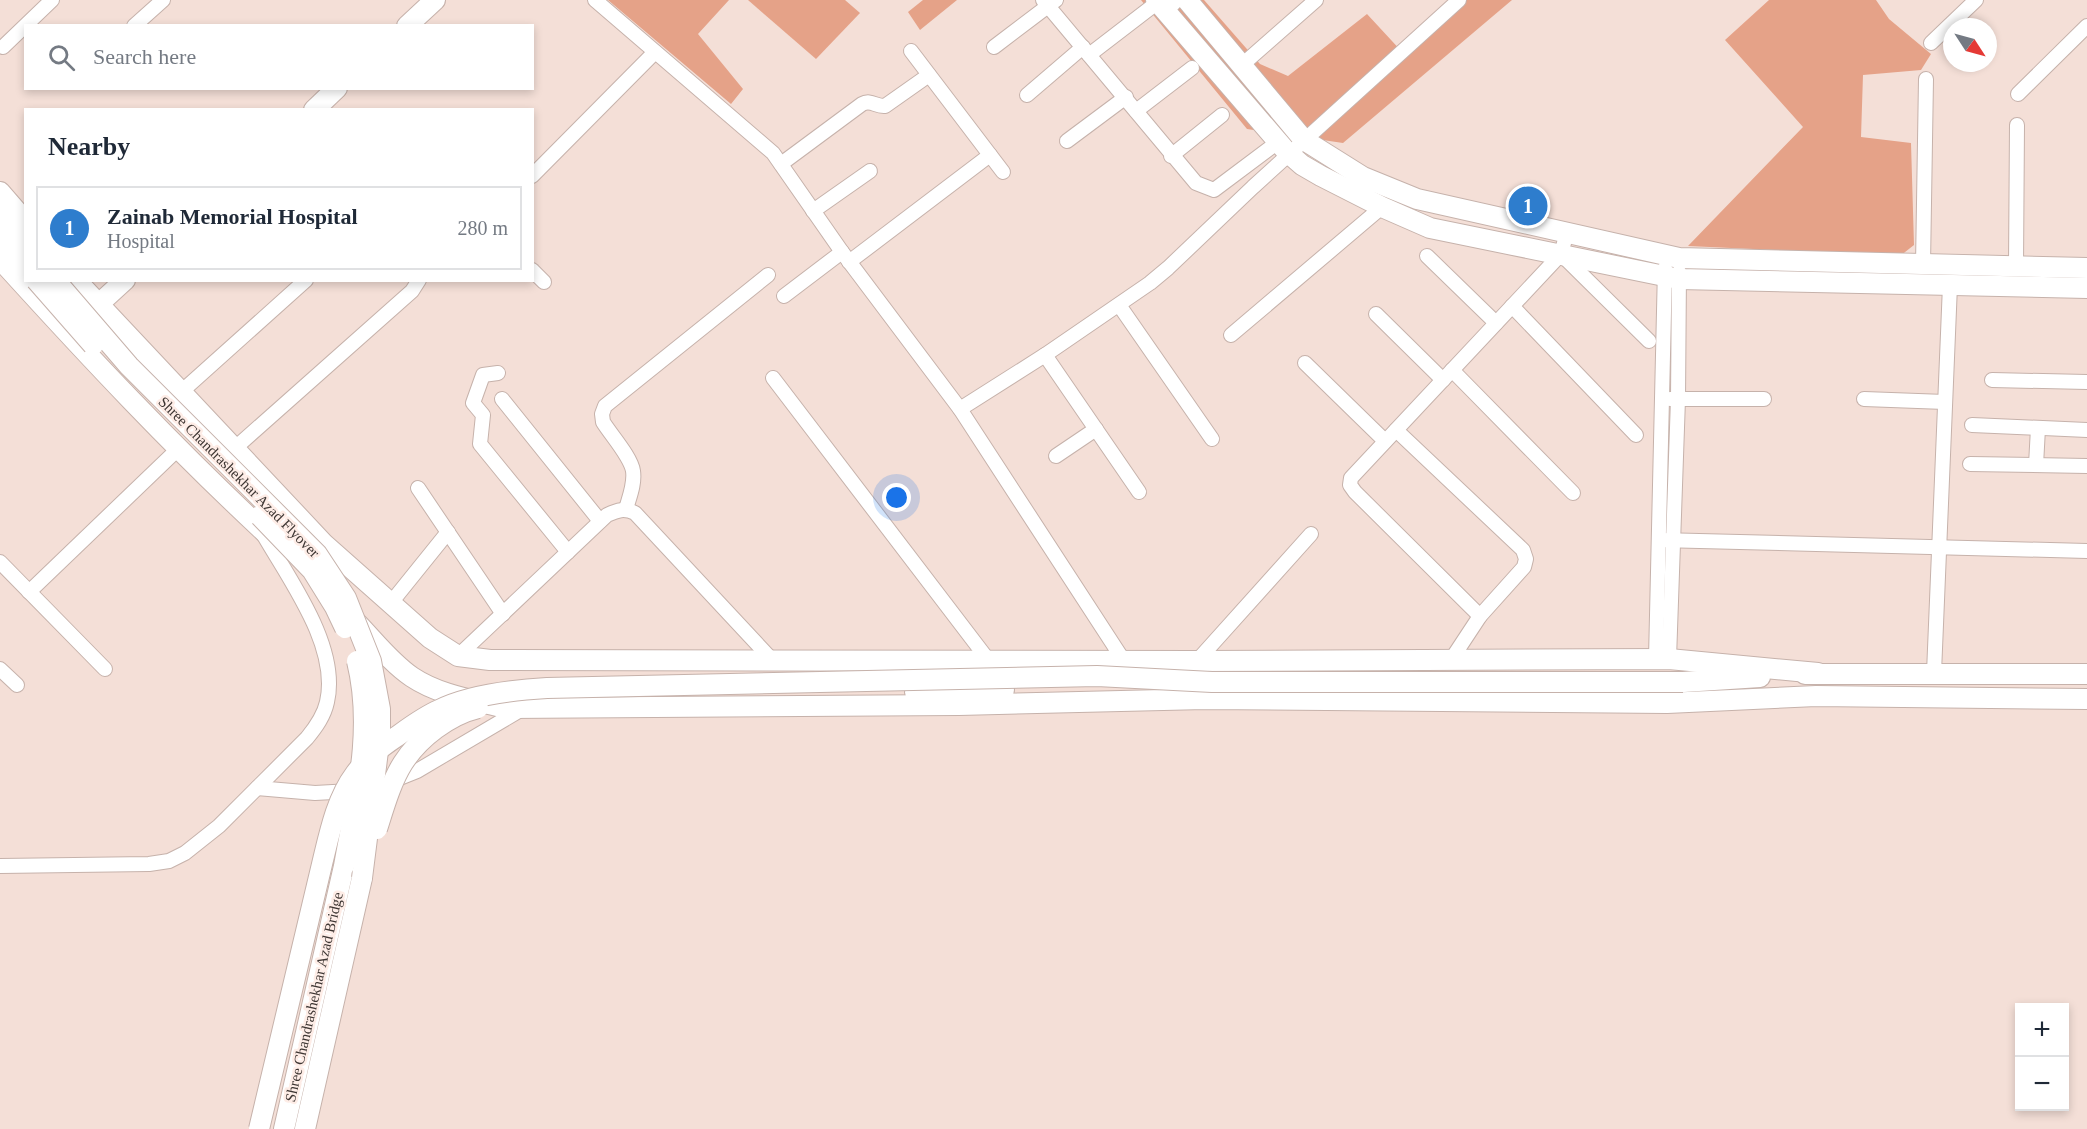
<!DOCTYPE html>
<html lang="en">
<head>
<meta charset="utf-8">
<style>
	body { margin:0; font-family:"Times New Roman",serif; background:#f2f2f3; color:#1f2937 }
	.controls { position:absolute; right:18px; bottom:18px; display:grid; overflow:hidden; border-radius:0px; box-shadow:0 3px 9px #0003 }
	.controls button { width:54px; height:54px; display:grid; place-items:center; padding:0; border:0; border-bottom:2px solid #e0e1e3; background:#fff; color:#1f2937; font:30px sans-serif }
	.compass { position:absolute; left:1943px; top:18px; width:54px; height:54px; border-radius:50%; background:#fff; box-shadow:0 3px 9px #0003; rotate:126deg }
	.you { position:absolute; left:897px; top:498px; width:21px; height:21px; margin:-15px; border:4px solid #fff; border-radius:50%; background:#1a73e8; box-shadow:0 0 0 9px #1a73e833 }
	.badge { display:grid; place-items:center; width:39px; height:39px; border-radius:50%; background:#2e7dcd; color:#fff; font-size:20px; font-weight:700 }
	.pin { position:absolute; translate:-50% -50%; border:3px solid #fff; box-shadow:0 2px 6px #0006 }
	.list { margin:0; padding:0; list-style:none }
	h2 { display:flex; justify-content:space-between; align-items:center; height:78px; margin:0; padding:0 24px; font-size:26px }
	h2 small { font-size:20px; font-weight:400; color:#747a83 }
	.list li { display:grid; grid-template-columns:39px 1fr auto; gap:18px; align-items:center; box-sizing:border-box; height:84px; margin:0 12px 12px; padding:0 12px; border:2px solid #e0e1e3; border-radius:0px }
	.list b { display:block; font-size:22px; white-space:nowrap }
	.list p { margin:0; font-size:20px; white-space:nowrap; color:#747a83 }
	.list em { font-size:20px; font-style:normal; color:#747a83 }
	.icon { flex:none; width:33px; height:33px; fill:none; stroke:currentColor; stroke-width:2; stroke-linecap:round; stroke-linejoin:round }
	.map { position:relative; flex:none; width:2087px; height:1129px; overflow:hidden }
	.search { position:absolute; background:#fff; box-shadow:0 3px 9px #0003; left:24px; top:24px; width:510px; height:66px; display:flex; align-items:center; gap:15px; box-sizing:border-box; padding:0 21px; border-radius:0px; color:#747a83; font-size:22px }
	.panel { position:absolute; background:#fff; box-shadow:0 3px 9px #0003; left:24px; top:108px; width:510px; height:174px; border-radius:0px }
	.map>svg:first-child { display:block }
	.green { fill:#e5a288 }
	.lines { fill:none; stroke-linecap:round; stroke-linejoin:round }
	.street-casing { stroke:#c6b2ab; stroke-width:16 }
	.secondary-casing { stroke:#c6b2ab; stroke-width:22 }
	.street { stroke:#fff; stroke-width:14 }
	.secondary { stroke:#fff; stroke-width:20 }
	.secondary-bridge-casing { stroke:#c6b2ab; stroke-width:22; stroke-linecap:butt }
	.secondary-bridge { stroke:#fff; stroke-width:20 }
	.labels { text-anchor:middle; stroke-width:5; stroke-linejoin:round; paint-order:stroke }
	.street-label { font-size:15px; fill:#3e3633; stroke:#feede7 }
</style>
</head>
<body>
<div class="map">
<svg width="2087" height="1129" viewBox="0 0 2087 1129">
	<rect width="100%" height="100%" fill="#f4dfd7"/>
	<g class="green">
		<polygon points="608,0 729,0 698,34 743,89 731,104"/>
		<polygon points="748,0 845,0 860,13 816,59"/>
		<polygon points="923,0 957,0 920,30 908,12"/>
		<polygon points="1141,0 1204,0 1260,64 1288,76 1367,14 1404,54 1466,0 1512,0 1343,143 1247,129"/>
		<polygon points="1769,0 1876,0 1889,19 1931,54 1921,70 1863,75 1861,137 1911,143 1914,245 1900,256 1688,246 1803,127 1725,40"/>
	</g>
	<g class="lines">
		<defs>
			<g id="street">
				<polyline points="595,0 773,153 842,252 960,409 1124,661"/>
				<polyline points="1043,0 1196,183 1214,190 1278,142"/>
				<polyline points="1166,11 1177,0"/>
				<polyline points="134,26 163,0"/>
				<polyline points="1931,43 1976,0"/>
				<polyline points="3,47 52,0"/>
				<polyline points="994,47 1056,0"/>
				<polyline points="911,51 1003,172"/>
				<polyline points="1089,55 1158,2"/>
				<polyline points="1242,65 1316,0"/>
				<polyline points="2018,94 2087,26"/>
				<polyline points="1027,95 1083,47"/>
				<polyline points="1136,111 1192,68"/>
				<polyline points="1067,141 1126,97"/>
				<polyline points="1171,156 1222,115"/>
				<path d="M781,164L862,104C871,99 876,107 885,106L929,75"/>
				<polyline points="532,176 655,52"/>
				<polyline points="813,211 870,171"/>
				<polyline points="1427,256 1496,323"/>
				<polyline points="1563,256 1649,341"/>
				<polyline points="849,262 990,155"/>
				<polyline points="1923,265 1926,79"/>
				<polyline points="2016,266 2017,125"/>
				<polyline points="532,270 544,282"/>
				<polyline points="784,296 842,252"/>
				<polyline points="1119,305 1212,439"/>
				<polyline points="1512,306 1636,435"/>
				<polyline points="1376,314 1443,380"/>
				<polyline points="1231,335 1382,207"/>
				<polyline points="1045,355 1139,492"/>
				<polyline points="1305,363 1385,441"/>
				<polyline points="1452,370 1573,493"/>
				<polyline points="498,373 483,375 473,403 483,415 480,444 568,552"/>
				<polyline points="773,378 989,661"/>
				<polyline points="1992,380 2087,382"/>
				<polyline points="180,393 306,280"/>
				<polyline points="502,399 600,521"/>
				<polyline points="1670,399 1764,399"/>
				<polyline points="1864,399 1945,402"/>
				<polyline points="960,409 1045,355 1150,283 1168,268 1253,187 1459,0"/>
				<polyline points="1972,425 2087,430"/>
				<polyline points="1396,430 1523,550 1526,559 1524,567 1480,616"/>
				<polyline points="234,449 412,291 419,280"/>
				<polyline points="1056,456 1096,429"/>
				<polyline points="1970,464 2087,466"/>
				<polyline points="2036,465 2038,428"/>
				<polyline points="418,488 503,614"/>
				<path d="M626,509C629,498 635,484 633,471C631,457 611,435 603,422L602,414L605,406L768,275"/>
				<polyline points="1659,540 2087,551"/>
				<polyline points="0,562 105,669"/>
				<polyline points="29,592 178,449"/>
				<polyline points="390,604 448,532"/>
				<path d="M458,656L607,515C618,510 624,508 635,513L773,661"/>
				<polyline points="1656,659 1665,268"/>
				<polyline points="1669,659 1678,399 1679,272"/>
				<polyline points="1451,660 1480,616 1355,492 1350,485 1351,478 1561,254 1567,232"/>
				<polyline points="1197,661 1311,534"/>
				<polyline points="0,669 17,685"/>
				<polyline points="1934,673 1950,285"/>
				<polyline points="392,781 417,771 522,709"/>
				<polyline points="257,788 315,793 351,791"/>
				<path d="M0,866L149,864L169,861L185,853L219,826L307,738C316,727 324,716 327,702C340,646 288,578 262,532"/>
			</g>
			<g id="secondary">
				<polyline points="1156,0 1286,151 1302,165 1321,176 1382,207 1430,228 1679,279 2087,288"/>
				<polyline points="1187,0 1304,140 1363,177 1417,199 1679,258 2087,268"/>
				<polyline points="407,26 435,0"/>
				<polyline points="314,110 337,88"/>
				<polyline points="0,192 26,222"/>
				<polyline points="0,217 26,246"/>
				<polyline points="0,239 24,266"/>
				<path d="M0,259C87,355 175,449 270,537"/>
				<polyline points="76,280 324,544 430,638 458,656 490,660 1197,661 1669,659 1818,673"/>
				<polyline points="89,313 125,280"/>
				<path d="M355,621C373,639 390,662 412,677C439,695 473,700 505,708L959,705L1205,699L1667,703L1816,696L2087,699"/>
				<polyline points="1805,674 2087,674"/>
				<polyline points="1683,682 1760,677"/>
				<polyline points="915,692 1004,690"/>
				<polyline points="284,1129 344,866"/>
				<polyline points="305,1129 362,878"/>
			</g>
		</defs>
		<use href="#street" class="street-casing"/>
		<use href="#secondary" class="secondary-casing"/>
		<use href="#street" class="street"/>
		<use href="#secondary" class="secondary"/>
		<defs>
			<g id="secondary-bridge">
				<polyline points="36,280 93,345"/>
				<polyline points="55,280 129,366 317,554 346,598 371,661 380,709 380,735 362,878"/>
				<polyline points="260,516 312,570 335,607 345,628"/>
				<path d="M377,829C384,807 391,782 403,763C419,738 449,715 478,708"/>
				<path d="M344,866C356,798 374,730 357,661"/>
				<path d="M259,1129L323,860C330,831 337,798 355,774C366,759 381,747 396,737C410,727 423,717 439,710C469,695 513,690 547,688L1097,676L1212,682H1683"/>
			</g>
		</defs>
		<use href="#secondary-bridge" class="secondary-bridge-casing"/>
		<use href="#secondary-bridge" class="secondary-bridge"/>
	</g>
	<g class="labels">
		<g class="street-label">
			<text transform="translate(239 477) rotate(45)" y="5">Shree Chandrashekhar Azad Flyover</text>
			<text transform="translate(314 997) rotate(-77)" y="5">Shree Chandrashekhar Azad Bridge</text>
		</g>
	</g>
</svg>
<div class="controls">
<button>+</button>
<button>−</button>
</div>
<svg class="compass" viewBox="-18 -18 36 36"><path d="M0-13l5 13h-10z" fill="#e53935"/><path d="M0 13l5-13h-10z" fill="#747a83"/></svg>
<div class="you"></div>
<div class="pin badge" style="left:1528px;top:206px">1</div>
<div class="search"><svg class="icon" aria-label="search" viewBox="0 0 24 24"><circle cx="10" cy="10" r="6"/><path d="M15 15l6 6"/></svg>Search here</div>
<section class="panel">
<h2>Nearby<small></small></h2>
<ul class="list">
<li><span class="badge">1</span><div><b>Zainab Memorial Hospital</b><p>Hospital</p></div><em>280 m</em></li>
</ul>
</section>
</div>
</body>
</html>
